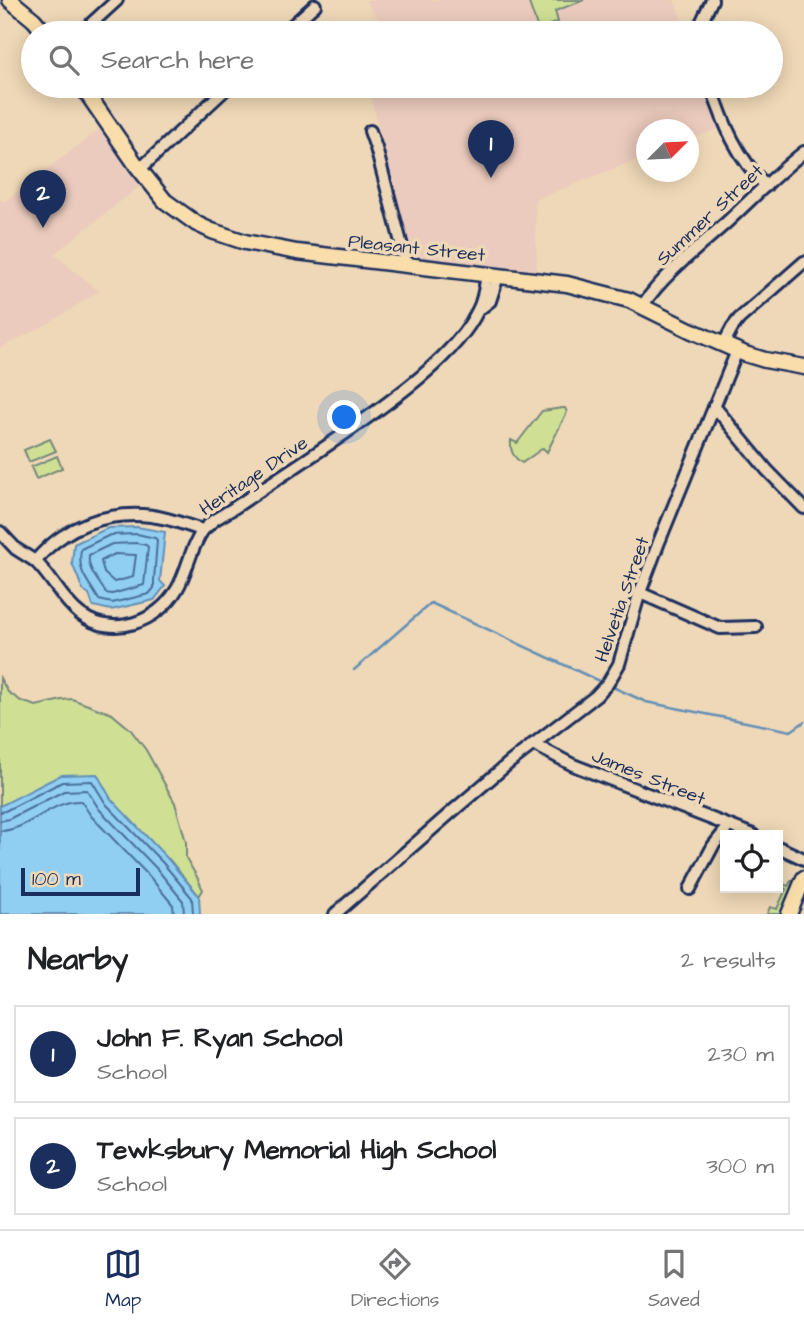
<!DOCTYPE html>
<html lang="en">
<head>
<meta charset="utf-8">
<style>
	body { margin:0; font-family:"Architects Daughter",sans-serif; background:#f2f2f2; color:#202124 }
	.controls { position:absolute; right:21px; bottom:21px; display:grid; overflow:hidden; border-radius:0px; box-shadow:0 4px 18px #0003 }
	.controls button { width:63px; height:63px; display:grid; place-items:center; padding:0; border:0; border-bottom:2px solid #e0e0e0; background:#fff; color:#202124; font:35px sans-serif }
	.compass { position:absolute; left:636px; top:119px; width:63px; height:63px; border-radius:50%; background:#fff; box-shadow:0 4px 18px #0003; rotate:66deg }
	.scale { position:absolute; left:21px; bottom:18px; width:119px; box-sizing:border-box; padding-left:7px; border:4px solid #1b2f5e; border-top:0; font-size:19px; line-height:24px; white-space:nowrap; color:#1b2f5e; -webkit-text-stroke:5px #efd8b7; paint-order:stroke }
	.you { position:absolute; left:345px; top:418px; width:24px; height:24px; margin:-18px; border:5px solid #fff; border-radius:50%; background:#1a73e8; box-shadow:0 0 0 10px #1a73e833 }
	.badge { display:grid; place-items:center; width:46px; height:46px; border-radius:50%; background:#1b2f5e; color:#fff; font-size:23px; font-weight:700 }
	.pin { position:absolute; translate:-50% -58px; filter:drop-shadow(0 2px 4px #0008) }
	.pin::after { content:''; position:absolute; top:37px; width:24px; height:21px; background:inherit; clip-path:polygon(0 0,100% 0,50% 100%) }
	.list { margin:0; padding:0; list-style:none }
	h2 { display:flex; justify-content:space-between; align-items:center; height:91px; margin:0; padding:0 28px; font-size:30px }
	h2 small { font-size:23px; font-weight:400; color:#757577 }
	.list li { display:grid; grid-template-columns:46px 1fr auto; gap:21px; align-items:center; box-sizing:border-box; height:98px; margin:0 14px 14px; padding:0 14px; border:2px solid #e0e0e0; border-radius:0px }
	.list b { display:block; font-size:26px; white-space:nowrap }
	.list p { margin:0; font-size:23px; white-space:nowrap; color:#757577 }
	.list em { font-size:23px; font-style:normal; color:#757577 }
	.icon { flex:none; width:38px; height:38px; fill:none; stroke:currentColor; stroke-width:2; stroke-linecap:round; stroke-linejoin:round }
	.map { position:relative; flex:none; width:804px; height:914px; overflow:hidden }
	.search { position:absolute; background:#fff; box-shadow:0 4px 18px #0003; left:21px; right:21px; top:21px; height:77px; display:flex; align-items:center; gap:18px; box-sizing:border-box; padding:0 24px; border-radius:38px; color:#757577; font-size:26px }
	.sheet { height:315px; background:#fff }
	nav { display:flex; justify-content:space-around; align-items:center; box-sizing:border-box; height:98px; border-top:2px solid #e0e0e0; background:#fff; font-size:19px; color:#757577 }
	nav a { display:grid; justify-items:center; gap:4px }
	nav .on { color:#1b2f5e }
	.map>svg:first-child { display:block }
	.built { fill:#ebcbbd }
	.green { fill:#cfe095; stroke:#75887a; stroke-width:2 }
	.water { fill:#91cff2; stroke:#628fb7; stroke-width:2 }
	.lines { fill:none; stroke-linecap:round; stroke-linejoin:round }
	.shore { stroke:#4a6f99; stroke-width:2 }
	.stream { stroke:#628fb7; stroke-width:2.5 }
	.minor-casing { stroke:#1b2f5e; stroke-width:16 }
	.major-casing { stroke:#1b2f5e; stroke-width:19 }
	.minor { stroke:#efd8b7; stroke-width:10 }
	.major { stroke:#f9deab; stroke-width:14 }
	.labels { text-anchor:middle; stroke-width:7; stroke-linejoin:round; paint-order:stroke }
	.street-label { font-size:19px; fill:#1b2f5e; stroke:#efd8b7 }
</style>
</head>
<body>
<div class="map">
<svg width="804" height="914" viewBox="0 0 804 914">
	<rect width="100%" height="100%" fill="#efd8b7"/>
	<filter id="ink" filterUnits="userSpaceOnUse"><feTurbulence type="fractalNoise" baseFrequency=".0143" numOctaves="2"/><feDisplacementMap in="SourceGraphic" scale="14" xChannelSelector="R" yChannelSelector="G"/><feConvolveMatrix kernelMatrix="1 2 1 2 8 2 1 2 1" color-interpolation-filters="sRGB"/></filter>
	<g filter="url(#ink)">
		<g class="built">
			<polygon points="365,0 674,0 687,33 388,33"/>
			<polygon points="368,86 705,86 720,128 689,140 688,130 646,130 646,156 535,200 537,272 412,257"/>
			<polygon points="100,129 140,186 54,254 99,291 46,325 0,348 0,198 4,202"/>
		</g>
		<g class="green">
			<polygon points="528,0 584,0 555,11 558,22 538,29"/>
			<path d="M563,408H565L567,412L547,452L543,448L522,463C513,457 510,451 511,440L517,443L542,411Z"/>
			<polygon points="50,439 56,451 29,462 24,450"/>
			<polygon points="57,456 62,468 36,479 31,467"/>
			<polygon points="0,678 8,692 21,701 36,706 62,700 72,699 112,714 130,729 146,750 175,803 186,842 186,858 197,877 203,890 199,896 169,859 0,809"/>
			<polygon points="791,881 794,881 794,884 782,914 767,914 770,907 777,909 786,889 778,885 778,882 788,886"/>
		</g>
		<g class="water">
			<polygon points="137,527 165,532 160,581 165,586 154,600 111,610 93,606 89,594 83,590 72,563 74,544 108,528"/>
			<polygon points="97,774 111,799 168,859 199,896 200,914 0,914 0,806 61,775"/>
		</g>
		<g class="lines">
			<g class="shore">
				<path d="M137,534L155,538L157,540L154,580V588L149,594L112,603L99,600C89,581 77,574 81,549L110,535Z"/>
				<path d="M136,543L146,545L148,547L144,585L112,594L106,593C99,581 87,570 89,555L112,544Z"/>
				<polygon points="115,554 136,555 133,577 114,582 104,573 101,561"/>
				<polyline points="0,812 5,811 62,782 92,781 106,804 163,863 192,898 193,914"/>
				<polyline points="0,821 9,819 64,791 87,790 99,809 157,869 183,901 184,914"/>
				<path d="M0,831C30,830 51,800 81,801L91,816L149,876L173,905L174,914"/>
			</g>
			<g class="stream">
				<polyline points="354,670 431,603 599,681"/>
				<polyline points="615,688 646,702 791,731 804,722"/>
			</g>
			<defs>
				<g id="minor">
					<polyline points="81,33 117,0"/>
					<polyline points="284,33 315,5"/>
					<polyline points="698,33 702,21 712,0"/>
					<path d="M711,86C724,125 737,157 766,186"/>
					<polyline points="370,131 376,148 407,265"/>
					<polyline points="139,170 229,86"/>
					<path d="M642,306C665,273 698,248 727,222C753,198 777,173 804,152"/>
					<polyline points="481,308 490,301 498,276"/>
					<polyline points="723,345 732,328 739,319 804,262"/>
					<polyline points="714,406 767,470 804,508"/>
					<path d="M203,530C190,548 188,570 177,589C158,622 113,639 80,614C61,599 52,577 35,561C43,552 52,543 63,536C92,516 132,510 167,519C179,522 191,527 203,530L214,520L234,508C272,482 311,457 350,430C391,401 456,356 478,310C484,299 485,286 487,274"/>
					<polyline points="0,532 16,549 35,561"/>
					<polyline points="640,593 720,628 756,627"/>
					<polyline points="533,744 573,765 753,835"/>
					<polyline points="778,847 804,859"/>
					<polyline points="690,889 713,846 729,826"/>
					<polyline points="335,914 455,809 509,763 596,696 608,683 619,664 639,595 659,542 737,351"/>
				</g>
				<g id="major">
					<polyline points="10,0 34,20 45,33"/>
					<polyline points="82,86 137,166 165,201 197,224 212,231 245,242 297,252 567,284 629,300 690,330 745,354 765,360 804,367"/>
					<polyline points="789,914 804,878"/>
				</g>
			</defs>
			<use href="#minor" class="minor-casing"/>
			<use href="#major" class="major-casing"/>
			<use href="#minor" class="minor"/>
			<use href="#major" class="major"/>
		</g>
	</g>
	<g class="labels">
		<g class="street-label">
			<text transform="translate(709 214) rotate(-43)" y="7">Summer Street</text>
			<text transform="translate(417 247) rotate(6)" y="7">Pleasant Street</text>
			<text transform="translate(253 475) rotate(-34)" y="7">Heritage Drive</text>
			<text transform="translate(621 599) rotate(-71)" y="7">Helvetia Street</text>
			<text transform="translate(649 776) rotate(22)" y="7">James Street</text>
		</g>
	</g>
</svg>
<div class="controls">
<button><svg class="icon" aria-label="locate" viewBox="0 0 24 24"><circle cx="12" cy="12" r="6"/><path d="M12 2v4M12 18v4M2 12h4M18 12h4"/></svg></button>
</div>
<svg class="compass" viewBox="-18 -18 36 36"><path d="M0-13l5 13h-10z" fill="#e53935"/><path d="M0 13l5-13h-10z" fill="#757577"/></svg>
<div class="scale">100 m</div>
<div class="you"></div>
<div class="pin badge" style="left:491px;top:178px">1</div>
<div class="pin badge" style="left:43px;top:228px">2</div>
<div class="search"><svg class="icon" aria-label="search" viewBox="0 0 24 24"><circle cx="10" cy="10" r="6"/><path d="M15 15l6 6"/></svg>Search here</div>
</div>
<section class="sheet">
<h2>Nearby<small>2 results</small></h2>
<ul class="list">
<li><span class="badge">1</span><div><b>John F. Ryan School</b><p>School</p></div><em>230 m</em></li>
<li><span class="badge">2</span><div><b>Tewksbury Memorial High School</b><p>School</p></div><em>300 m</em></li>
</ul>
</section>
<nav>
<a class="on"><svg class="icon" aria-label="map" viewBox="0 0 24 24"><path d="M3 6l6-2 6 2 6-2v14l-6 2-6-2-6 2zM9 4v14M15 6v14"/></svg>Map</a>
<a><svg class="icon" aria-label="directions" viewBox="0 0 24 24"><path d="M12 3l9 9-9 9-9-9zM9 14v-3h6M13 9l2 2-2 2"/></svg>Directions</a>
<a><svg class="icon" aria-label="saved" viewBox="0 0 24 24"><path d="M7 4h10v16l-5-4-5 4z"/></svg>Saved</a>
</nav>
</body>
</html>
